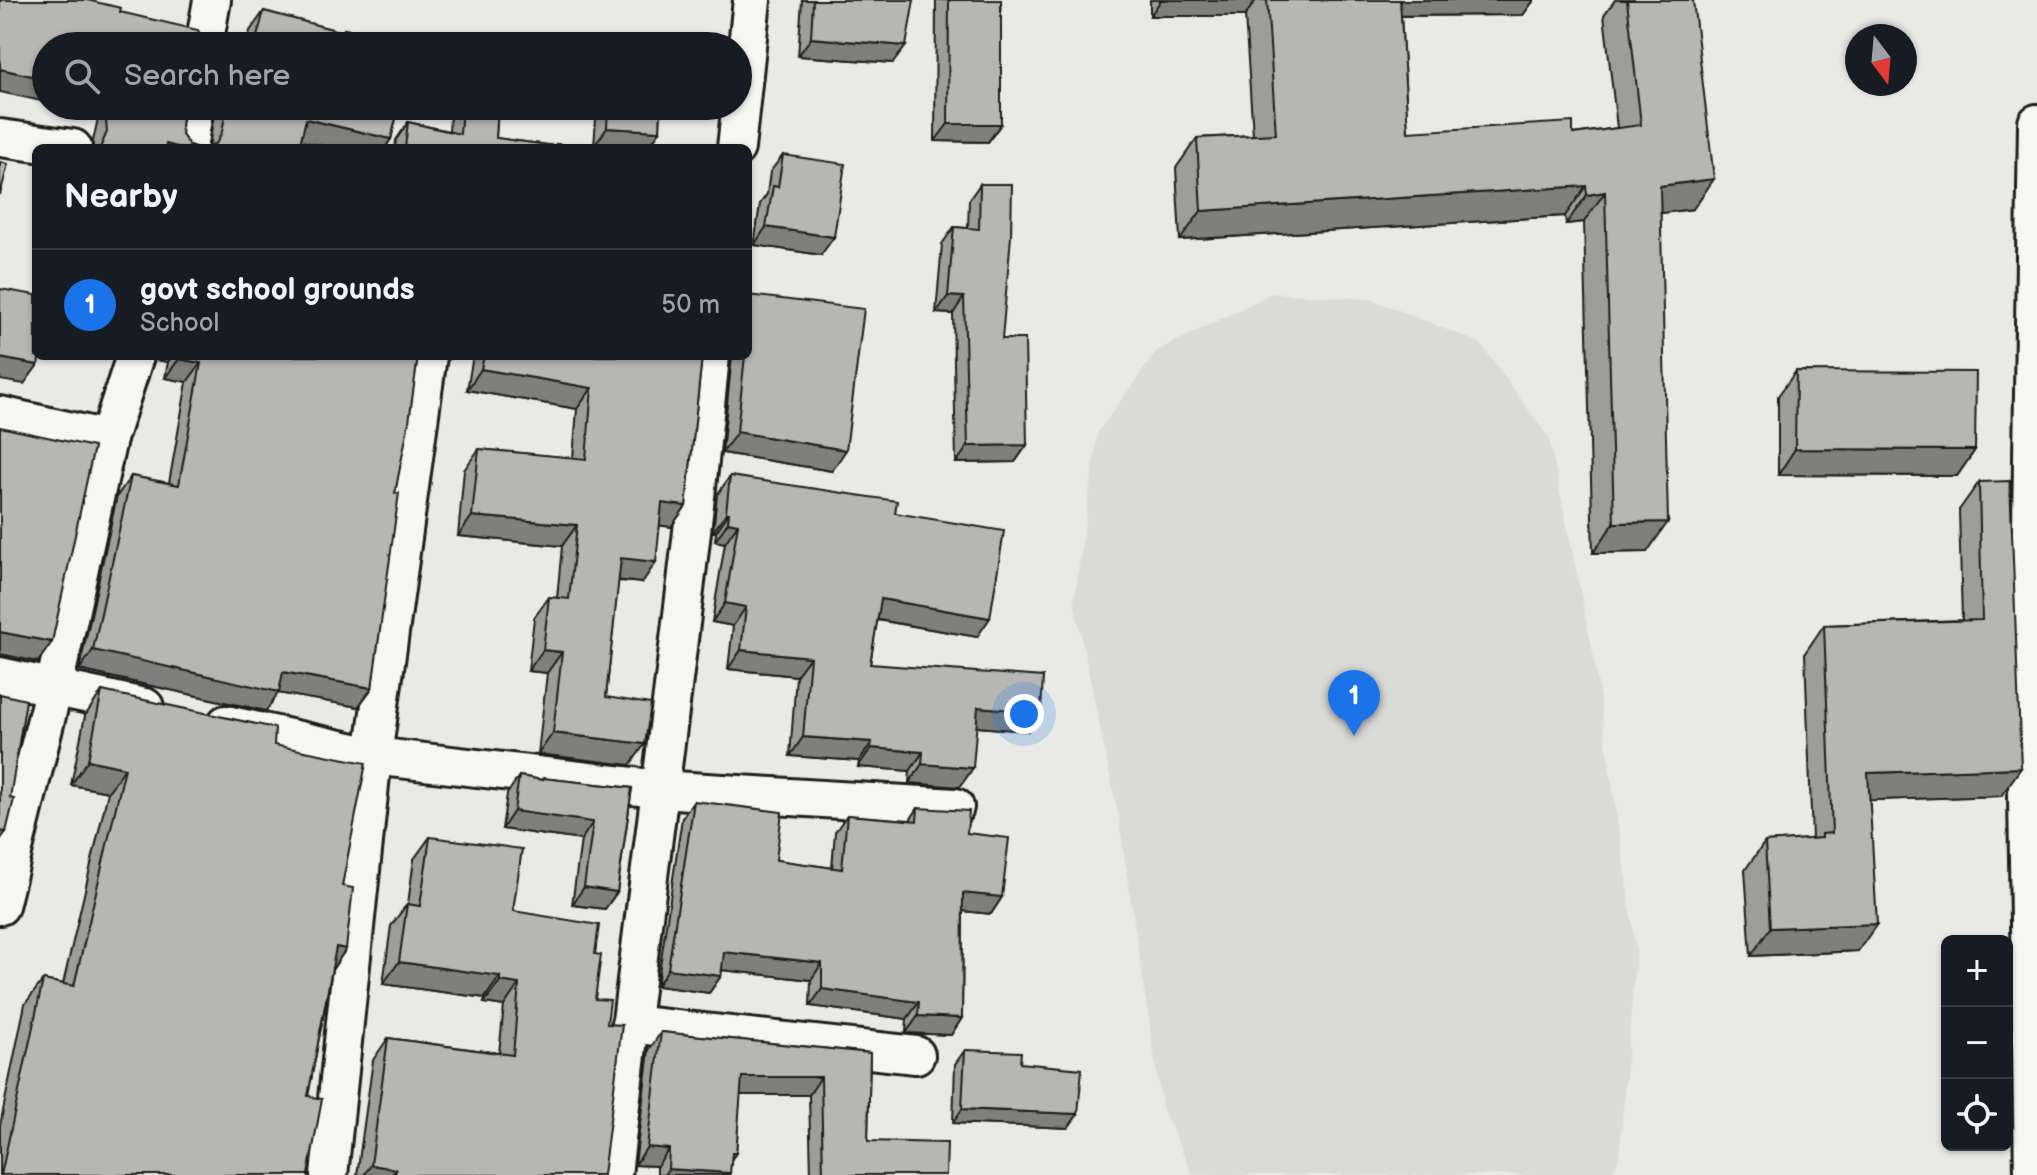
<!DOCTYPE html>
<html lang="en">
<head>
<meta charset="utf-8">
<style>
	body { margin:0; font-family:"Balsamiq Sans",sans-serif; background:#242831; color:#f1f3f6 }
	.controls { position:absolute; right:24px; bottom:24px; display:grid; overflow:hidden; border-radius:12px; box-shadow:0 2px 6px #0004 }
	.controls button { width:72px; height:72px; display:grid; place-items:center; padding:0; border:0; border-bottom:2px solid #363941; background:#171b24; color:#f1f3f6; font:40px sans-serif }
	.compass { position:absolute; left:1845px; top:24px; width:72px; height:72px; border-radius:50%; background:#171b24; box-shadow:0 2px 6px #0004; rotate:164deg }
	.you { position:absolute; left:1024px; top:714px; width:28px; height:28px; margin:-20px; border:6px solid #fff; border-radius:50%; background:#1a73e8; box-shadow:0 0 0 12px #1a73e833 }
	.badge { display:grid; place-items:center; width:52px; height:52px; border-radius:50%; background:#1a73e8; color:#fff; font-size:26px; font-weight:700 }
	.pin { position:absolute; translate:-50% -66px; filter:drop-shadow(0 2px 4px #0008) }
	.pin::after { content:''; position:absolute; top:42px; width:28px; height:24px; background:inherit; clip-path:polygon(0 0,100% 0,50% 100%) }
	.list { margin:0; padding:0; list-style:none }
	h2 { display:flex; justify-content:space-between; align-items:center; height:104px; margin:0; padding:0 32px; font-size:34px }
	h2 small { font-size:26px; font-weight:400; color:#9ea1a6 }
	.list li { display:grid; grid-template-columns:52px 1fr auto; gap:24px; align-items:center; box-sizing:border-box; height:112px; padding:0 32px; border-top:2px solid #363941 }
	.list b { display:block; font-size:30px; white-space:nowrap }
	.list p { margin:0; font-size:26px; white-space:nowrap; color:#9ea1a6 }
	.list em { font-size:26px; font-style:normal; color:#9ea1a6 }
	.icon { flex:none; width:44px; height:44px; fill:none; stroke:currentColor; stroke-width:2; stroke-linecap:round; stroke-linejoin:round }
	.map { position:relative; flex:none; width:2037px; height:1175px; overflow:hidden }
	.search { position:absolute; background:#171b24; box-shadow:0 2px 6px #0004; left:32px; top:32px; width:720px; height:88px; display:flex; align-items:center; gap:20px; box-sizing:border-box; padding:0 28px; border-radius:44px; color:#9ea1a6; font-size:30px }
	.panel { position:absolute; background:#171b24; box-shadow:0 2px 6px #0004; left:32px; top:144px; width:720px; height:216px; border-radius:12px }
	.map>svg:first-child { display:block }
	.built { fill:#dadad6 }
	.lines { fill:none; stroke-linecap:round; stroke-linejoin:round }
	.street-casing { stroke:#1c1c1c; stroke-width:42 }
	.street { stroke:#f6f6f2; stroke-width:36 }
	.wall { fill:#9d9d9a; stroke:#1c1c1c; stroke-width:2 }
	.shaded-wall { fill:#7f7f7d; stroke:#1c1c1c; stroke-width:2 }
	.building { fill:#b6b6b3; stroke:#1c1c1c; stroke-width:2 }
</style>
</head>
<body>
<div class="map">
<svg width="2037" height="1175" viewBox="0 0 2037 1175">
	<rect width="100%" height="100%" fill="#e9e9e5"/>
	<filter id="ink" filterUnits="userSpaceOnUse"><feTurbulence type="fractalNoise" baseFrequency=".0125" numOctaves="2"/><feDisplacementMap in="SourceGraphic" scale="16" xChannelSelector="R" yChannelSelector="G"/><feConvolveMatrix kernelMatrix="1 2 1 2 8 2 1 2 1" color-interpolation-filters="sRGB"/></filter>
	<g filter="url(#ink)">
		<polygon class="built" points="1272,293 1371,299 1480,343 1549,438 1594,658 1636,950 1619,1159 1611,1175 1193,1175 1162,1108 1118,814 1074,602 1098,432 1157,351"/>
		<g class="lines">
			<defs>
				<g id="street">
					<polyline points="204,46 212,0"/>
					<polyline points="0,138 73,148"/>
					<polyline points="188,148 195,106"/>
					<polyline points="736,148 752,0"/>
					<polyline points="0,415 108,439"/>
					<polyline points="0,676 145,707"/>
					<polyline points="226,724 373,756 658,789 955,807"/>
					<polyline points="0,906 54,687 108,439 135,356"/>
					<polyline points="630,1024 916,1055"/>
					<polyline points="329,1175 373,756 428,356"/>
					<path d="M613,1175C643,902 684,630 711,356"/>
					<polyline points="2033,1175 2027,796 2037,123"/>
				</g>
			</defs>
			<use href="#street" class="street-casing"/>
			<use href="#street" class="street"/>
		</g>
		<g class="wall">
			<polygon points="802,0 914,0 893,63 798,56"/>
			<polygon points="936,0 1001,0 1001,124 988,142 935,141"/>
			<polygon points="1150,0 1534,0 1523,15 1401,16 1408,132 1573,134 1617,128 1604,15 1615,0 1693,0 1693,209 1660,213 1647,552 1593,553 1584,222 1566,224 1565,216 1180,240 1176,168 1197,138 1253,135 1245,16 1150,16"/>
			<polygon points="264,11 342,32 344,29 412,46 222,46 247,43 250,31"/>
			<polygon points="63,106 184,106 181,125 182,135 189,145 197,148 93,148 93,141 99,114"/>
			<polygon points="215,106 399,106 391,139 385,148 332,148 300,141 209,148"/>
			<polygon points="451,106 498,106 496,138 554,146 556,144 587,148 395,148 396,140 408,122 449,131"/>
			<polygon points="597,106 661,106 660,131 648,148 594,146"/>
			<polygon points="783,155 821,255 754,245 760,204 767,194 770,172"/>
			<polygon points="980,184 1002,339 1027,445 1015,462 956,463 953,314 936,313 942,244 954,227 968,228 969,200"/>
			<polygon points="155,356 418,356 395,493 372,688 358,707 278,693 266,711 79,670 117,496 131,476 169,483 187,382 165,378 168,362 155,360"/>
			<polygon points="473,356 702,356 686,506 671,527 660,525 642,583 618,581 606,697 630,765 538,754 547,673 528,671 534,618 549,597 557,598 562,546 458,536 464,470 479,449 573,458 577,409 467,390"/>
			<polygon points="732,356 748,356 832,471 722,453"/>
			<polygon points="1796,371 1975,450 1957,476 1778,475 1778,396"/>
			<polygon points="730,476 895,513 977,637 877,620 870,664 1028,731 976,727 960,787 909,783 910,771 858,767 859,761 790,756 796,676 728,669 733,626 712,622 725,543 715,541 716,532 713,532 717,495"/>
			<polygon points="1979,482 2001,796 1870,800 1858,951 1751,956 1745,870 1765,842 1812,839 1805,653 1824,625 1962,620 1959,510"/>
			<polygon points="102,691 274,745 342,886 346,949 332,970 308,1096 308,1175 0,1175 0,1125 25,1004 43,980 63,984 108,792 71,785 85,716"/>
			<polygon points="519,776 542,780 543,778 632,788 617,892 605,909 572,905 581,840 502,829 507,794"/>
			<polygon points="694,801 776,860 832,868 835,832 847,815 910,820 918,808 967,833 1002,897 991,914 963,911 962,1018 951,1035 906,1033 907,1019 810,1006 811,980 722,970 721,976 709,993 657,986 682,818"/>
			<polygon points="430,837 513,911 595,954 595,999 607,1024 603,1175 357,1175 373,1060 388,1038 499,1053 504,1006 484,1003 485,998 383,984 391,926 407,904 408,904 414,859"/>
			<polygon points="661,1032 870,1053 868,1141 946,1175 811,1175 809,1095 740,1095 736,1153 731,1160 729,1175 657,1175 657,1166 635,1165 649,1050"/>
			<polygon points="965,1050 1020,1063 1068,1128 953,1123 955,1064"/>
		</g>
		<g class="shaded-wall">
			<polygon points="1161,0 1256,0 1245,16 1150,16"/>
			<polygon points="1389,0 1534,0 1523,15 1378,16"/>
			<polygon points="811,38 906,46 893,63 798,56"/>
			<polygon points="0,69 46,79 46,102 0,92"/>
			<polygon points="63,106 105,106 99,114"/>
			<polygon points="306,119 391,139 385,148 332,148 292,139"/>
			<polygon points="948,124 1001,124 988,142 935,141"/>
			<polygon points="607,128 660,131 648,148 594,146"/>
			<polygon points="166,144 181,148 163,148"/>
			<polygon points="1714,179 1693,209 1639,216 1660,186"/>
			<polygon points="1586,186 1565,216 1180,240 1201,211"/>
			<polygon points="1605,192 1584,222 1566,224 1587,195"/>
			<polygon points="766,227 834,237 821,255 754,245"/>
			<polygon points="948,296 964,297 953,314 936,313"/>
			<polygon points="158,356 172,356 168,362 155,360"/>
			<polygon points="0,358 38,365 24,384 0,380"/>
			<polygon points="179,359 201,363 187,382 165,378"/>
			<polygon points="481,369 592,388 577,409 467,390"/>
			<polygon points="737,432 846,450 832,471 722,453"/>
			<polygon points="1027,445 1015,462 956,463 968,446"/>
			<polygon points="1795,449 1975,450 1957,476 1778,475"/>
			<polygon points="662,503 686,506 671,527 648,524"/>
			<polygon points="726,513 729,513 716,532 713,532"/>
			<polygon points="472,516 577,525 562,546 458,536"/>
			<polygon points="728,522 738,524 725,543 715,541"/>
			<polygon points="1668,522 1647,552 1593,553 1614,523"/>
			<polygon points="621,558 656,562 642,583 606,579"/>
			<polygon points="881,599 990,618 977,637 867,618"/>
			<polygon points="725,603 746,607 733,626 712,622"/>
			<polygon points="0,632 52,642 38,662 0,654"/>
			<polygon points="93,650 283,672 372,688 358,707 278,693 266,711 79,670"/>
			<polygon points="543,650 562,652 547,673 528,671"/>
			<polygon points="741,650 810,657 796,676 728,669"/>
			<polygon points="978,707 1041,712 1028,731 964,726"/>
			<polygon points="553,733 645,744 630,765 538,754"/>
			<polygon points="803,737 872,742 859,761 790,756"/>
			<polygon points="871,748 923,752 910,771 858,767"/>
			<polygon points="88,760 125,768 108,792 71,785"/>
			<polygon points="922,764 973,768 960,787 909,783"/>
			<polygon points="2021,768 2001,796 1849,801 1868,773"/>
			<polygon points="514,811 593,822 581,840 502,829"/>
			<polygon points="0,831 6,832 0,840"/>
			<polygon points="584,887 617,892 605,909 572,905"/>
			<polygon points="963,893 1002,897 991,914 952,910"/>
			<polygon points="1877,924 1858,951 1751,956 1770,928"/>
			<polygon points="336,947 346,949 329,974"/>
			<polygon points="724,952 822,963 811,980 712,969"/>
			<polygon points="399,962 500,976 485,998 383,984"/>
			<polygon points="668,969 721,976 709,993 657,986"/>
			<polygon points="500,981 519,984 504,1006 484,1003"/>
			<polygon points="822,989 919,1002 907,1019 810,1006"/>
			<polygon points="918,1016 962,1018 951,1035 906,1033"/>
			<polygon points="742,1077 821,1077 809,1095 730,1095"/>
			<polygon points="962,1109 1078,1114 1068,1128 953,1123"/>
			<polygon points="647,1147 669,1149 657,1166 635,1165"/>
			<polygon points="371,1165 396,1169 392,1175 364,1175"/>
			<polygon points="668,1169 730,1173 729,1175 664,1175"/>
		</g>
		<g class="building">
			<polygon points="0,0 87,0 121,8 120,12 198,30 204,42 212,46 46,46 46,79 0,69"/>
			<polygon points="813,0 914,0 906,46 811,38"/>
			<polygon points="949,0 1001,0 1001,124 948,124"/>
			<polygon points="1267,0 1400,0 1408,132 1573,122 1573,134 1641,125 1627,0 1693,0 1714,179 1660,186 1668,522 1614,523 1605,192 1587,195 1586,186 1201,211 1197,138 1276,134"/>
			<polygon points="264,11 343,32 344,29 413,44 412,46 222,46 226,46 234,39 255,44"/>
			<polygon points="466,43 502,46 466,46"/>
			<polygon points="110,106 184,106 181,125 182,135 189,145 197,148 181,148 166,144 165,148 100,148 107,132 106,121"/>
			<polygon points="227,106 399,106 391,139 306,119 299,148 209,148 217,142 222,132"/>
			<polygon points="462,106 498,106 496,138 556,146 556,144 587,148 405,148 408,122 460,134"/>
			<polygon points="608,106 661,106 660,131 607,128"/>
			<polygon points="783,155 845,164 834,237 766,227 773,186 778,187"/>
			<polygon points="0,162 8,164 0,195"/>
			<polygon points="980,184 1012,184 1011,236 1002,339 1025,339 1027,445 968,446 964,297 948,296 954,227 979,229"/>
			<polygon points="0,289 36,295 36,356 40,356 38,365 0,358"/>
			<polygon points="748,295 864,309 846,450 737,432 745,356 748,356"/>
			<polygon points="180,356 418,356 409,422 395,493 399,493 372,688 283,672 279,692 93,650 131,476 179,485 201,363 179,359"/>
			<polygon points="484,356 702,356 686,506 662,503 656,562 621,558 606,697 651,704 645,744 553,733 562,652 543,650 549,597 569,599 577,525 472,516 479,449 586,459 592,388 481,369"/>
			<polygon points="1796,371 1976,372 1975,450 1795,449"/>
			<polygon points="0,427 94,447 52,642 0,632"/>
			<polygon points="730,476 897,501 895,513 1004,531 990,618 881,599 870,664 1043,677 1041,712 978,707 973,768 922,764 923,752 871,748 872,742 803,737 810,657 741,650 746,607 725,603 738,524 728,522 729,513 726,513"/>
			<polygon points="2010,481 2021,768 1868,773 1877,924 1770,928 1765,842 1822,838 1822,834 1832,833 1824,625 1982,620 1979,482"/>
			<polygon points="102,691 275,728 274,745 366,763 342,886 353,888 346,949 336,947 308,1096 322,1099 308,1175 1,1175 43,980 74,986 125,768 88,760"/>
			<polygon points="0,694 26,700 10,798 14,799 6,832 0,831"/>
			<polygon points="519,776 543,780 543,778 632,788 617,892 584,887 593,822 514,811"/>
			<polygon points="694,801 782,812 776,860 842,869 847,815 917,821 918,808 969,811 967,833 1009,838 1002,897 963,893 962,1018 918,1016 919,1002 822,989 822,963 724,952 721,976 668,969"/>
			<polygon points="430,837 522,849 513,911 599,925 595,954 601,955 595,999 610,1000 607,1024 622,1025 603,1175 395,1175 396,1169 371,1165 388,1038 513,1055 519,984 500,981 500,976 399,962 407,904 420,906"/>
			<polygon points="661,1032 870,1053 868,1141 947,1143 946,1175 823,1175 821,1077 742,1077 736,1153 732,1153 730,1173 668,1169 669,1149 647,1147"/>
			<polygon points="965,1050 1021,1052 1020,1063 1082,1069 1078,1114 962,1109"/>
		</g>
	</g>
</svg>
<div class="controls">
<button>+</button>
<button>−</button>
<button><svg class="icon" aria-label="locate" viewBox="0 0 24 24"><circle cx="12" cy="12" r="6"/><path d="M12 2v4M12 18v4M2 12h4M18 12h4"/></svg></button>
</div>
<svg class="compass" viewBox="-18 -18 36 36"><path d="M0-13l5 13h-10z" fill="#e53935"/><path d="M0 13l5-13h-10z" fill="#9ea1a6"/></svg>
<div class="you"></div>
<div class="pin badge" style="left:1354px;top:736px">1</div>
<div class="search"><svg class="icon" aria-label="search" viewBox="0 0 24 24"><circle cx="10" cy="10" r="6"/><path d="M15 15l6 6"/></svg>Search here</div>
<section class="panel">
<h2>Nearby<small></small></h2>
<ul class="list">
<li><span class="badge">1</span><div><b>govt school grounds</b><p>School</p></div><em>50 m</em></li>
</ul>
</section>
</div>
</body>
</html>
